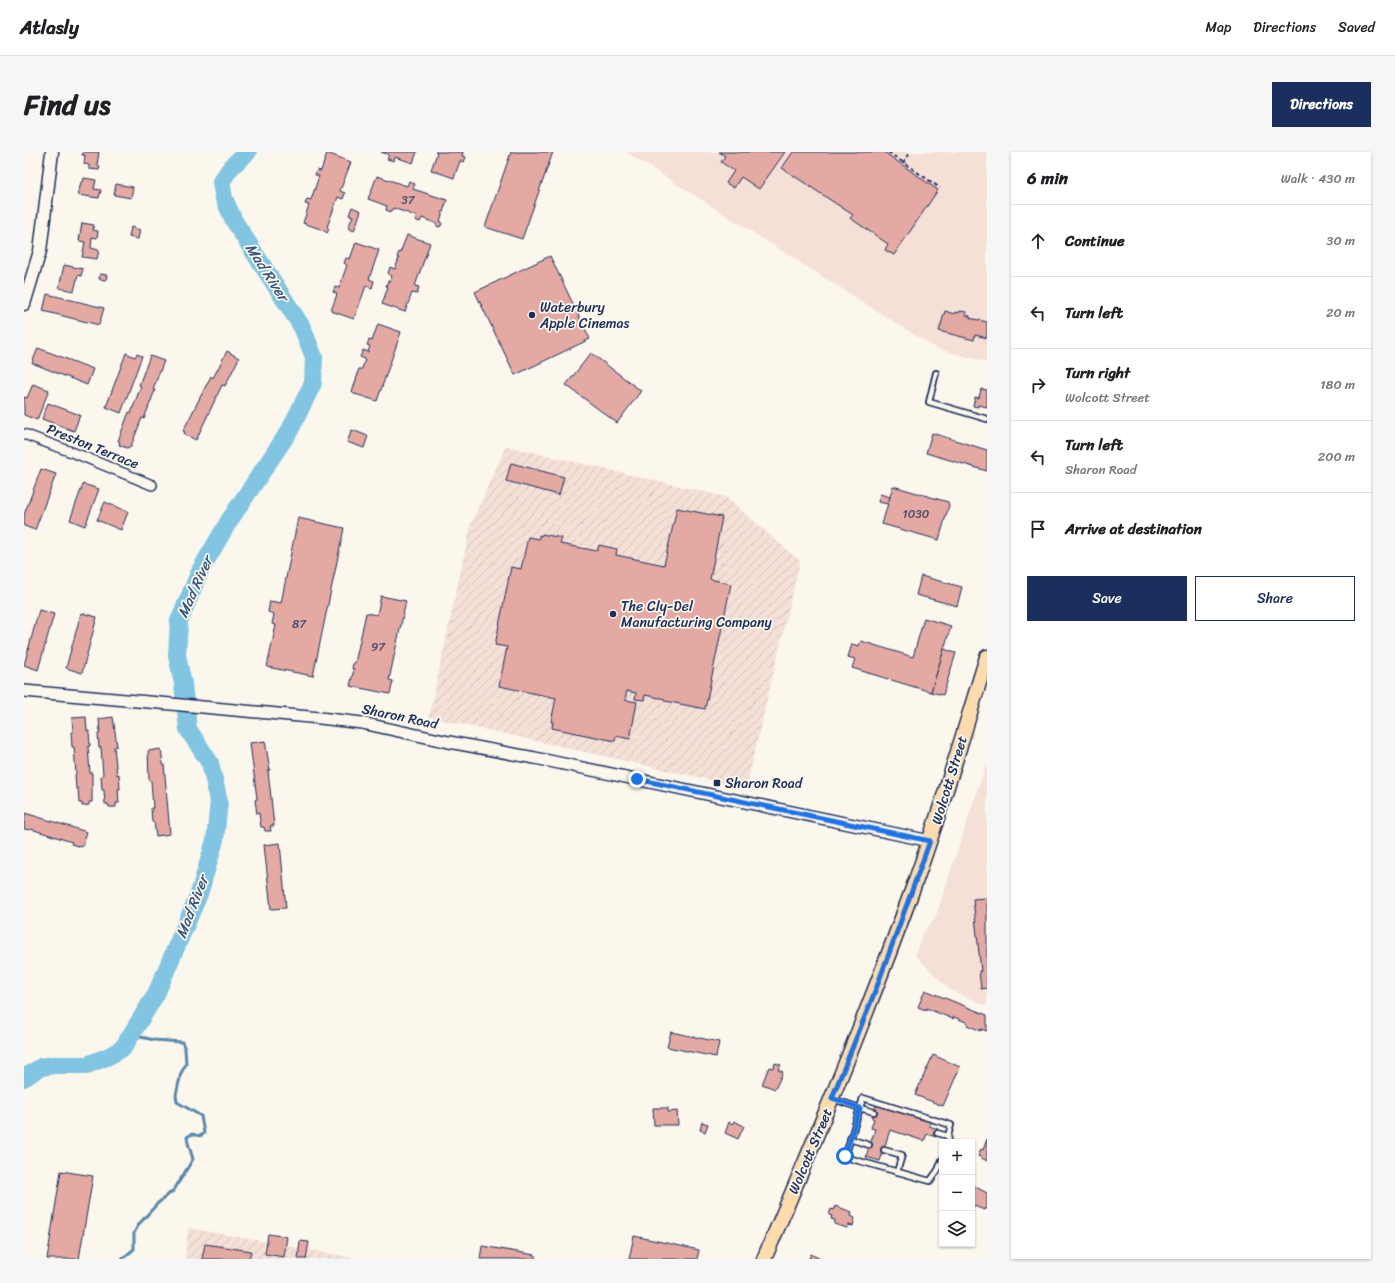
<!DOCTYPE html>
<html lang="en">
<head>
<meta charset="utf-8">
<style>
	body { margin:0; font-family:Sriracha,sans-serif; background:#f6f6f6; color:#202124 }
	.controls { position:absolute; right:12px; bottom:12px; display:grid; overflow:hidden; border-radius:0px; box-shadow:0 1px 3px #0004 }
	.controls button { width:36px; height:36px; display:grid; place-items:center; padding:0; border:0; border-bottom:1px solid #e0e0e0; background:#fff; color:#202124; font:20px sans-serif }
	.stop { position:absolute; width:12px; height:12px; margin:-9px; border:3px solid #1a73e8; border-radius:50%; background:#fff }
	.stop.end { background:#1a73e8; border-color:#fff; box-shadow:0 1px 4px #0008 }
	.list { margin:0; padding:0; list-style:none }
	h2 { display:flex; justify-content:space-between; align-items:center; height:52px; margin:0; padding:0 16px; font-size:17px }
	h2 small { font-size:13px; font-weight:400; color:#757577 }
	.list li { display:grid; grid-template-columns:26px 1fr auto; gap:12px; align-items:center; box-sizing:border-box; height:72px; padding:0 16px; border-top:1px solid #e0e0e0 }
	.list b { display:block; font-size:15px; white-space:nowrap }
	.list p { margin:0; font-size:13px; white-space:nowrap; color:#757577 }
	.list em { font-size:13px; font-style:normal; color:#757577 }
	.actions { display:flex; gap:8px; padding:12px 16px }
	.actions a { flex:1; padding:9px 0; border:1px solid #1b2f5e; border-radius:0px; text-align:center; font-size:14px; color:#1b2f5e }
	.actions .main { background:#1b2f5e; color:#fff }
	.icon { flex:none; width:22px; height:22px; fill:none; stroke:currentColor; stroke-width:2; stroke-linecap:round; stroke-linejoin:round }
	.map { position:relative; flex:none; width:963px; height:1107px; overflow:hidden; border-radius:0px }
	header { display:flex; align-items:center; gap:24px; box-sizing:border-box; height:56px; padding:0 20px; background:#fff; border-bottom:1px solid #e0e0e0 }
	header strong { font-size:19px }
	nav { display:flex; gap:22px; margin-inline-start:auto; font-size:14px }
	.intro { display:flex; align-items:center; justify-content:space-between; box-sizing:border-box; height:96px; padding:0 24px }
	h1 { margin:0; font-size:28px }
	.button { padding:10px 18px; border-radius:0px; background:#1b2f5e; color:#fff; font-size:14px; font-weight:700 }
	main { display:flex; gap:24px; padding:0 24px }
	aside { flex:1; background:#fff; border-radius:0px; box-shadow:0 1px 3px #0004 }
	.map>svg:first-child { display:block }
	.built { fill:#f4e0d6 }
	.industrial { fill:url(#industrial-furrows) }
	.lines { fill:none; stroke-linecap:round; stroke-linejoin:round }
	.stream { stroke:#5889ad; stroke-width:3 }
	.river { stroke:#81c5e2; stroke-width:18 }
	.building { fill:#e4a9a2; stroke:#1b2f5e }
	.service-casing { stroke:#1b2f5e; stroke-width:8 }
	.minor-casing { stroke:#1b2f5e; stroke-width:12 }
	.tertiary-casing { stroke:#1b2f5e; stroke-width:14 }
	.secondary-casing { stroke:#1b2f5e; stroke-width:15 }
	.primary-casing { stroke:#1b2f5e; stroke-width:17 }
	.path { stroke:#1b2f5e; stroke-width:2; stroke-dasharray:4 3; stroke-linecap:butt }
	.service { stroke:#fbf7ec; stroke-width:4.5 }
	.minor { stroke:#fbf7ec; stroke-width:9 }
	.tertiary { stroke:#fbf7ec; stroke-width:11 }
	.secondary { stroke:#fbf7ec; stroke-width:12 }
	.primary { stroke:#fcdcac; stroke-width:14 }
	.route { stroke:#1a73e8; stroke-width:5 }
	.poi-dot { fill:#1b2f5e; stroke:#fbf7ec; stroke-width:1.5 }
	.labels { text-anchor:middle; stroke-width:3.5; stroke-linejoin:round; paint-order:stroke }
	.number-label { font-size:12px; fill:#4d4e6f }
	.poi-label { font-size:14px; fill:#1b2f5e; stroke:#fbf7ec; text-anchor:start }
	.street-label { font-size:14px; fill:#1b2f5e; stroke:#fbf7ec }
	.water-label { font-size:15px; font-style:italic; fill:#34547f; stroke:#fbf7ec }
</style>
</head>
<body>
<header>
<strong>Atlasly</strong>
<nav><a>Map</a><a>Directions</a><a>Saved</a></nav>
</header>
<div class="intro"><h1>Find us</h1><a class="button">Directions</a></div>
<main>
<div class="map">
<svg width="963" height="1107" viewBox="0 0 963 1107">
	<defs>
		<pattern id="industrial-furrows" width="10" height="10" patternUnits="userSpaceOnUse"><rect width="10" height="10" fill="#f4e0d6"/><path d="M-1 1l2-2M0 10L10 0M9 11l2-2" fill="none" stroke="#d1c0ba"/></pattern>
	</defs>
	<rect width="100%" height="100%" fill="#fbf7ec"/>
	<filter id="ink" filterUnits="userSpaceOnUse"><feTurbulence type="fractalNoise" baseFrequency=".025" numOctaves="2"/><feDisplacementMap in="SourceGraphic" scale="8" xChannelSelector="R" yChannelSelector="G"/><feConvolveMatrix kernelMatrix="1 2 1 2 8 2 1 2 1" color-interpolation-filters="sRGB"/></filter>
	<g filter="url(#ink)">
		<g class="built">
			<polygon points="602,0 963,0 963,210 913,197"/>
			<polygon points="963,609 963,854 926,838 891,803 898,783 912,764"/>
		</g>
		<g class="industrial">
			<polygon points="482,294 702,345 776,409 722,636 405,565 447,372"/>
			<polygon points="164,1076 336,1107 161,1107"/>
		</g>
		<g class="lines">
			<path class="stream" d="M98,1107L110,1097V1081L115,1072L134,1051L150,1038L169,1007L164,991L163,985L168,982C174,983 176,986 180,981L177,964L153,950L152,943L157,921L162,912L161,897L158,890L130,888L108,883"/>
			<polyline class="river" points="0,926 17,915 29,913 63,913 85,904 99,896 132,842 175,742 191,688 195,649 186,611 164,577 159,532 153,503 155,469 177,417 205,369 266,278 289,231 290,205 278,175 210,69 200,46 197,30 208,14 224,0"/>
		</g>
		<g class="building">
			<polygon points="59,0 75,0 73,13 76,14 75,18 65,17 65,13 60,12 61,3 58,3"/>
			<polygon points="357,0 393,0 389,11 371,5 370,9 363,7 365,3"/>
			<polygon points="411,0 439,0 438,4 442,5 440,10 436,9 430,26 407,18 413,1"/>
			<polygon points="487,0 529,0 498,87 461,75"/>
			<polygon points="695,0 761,0 735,37 717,25 710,36 702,31 710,19 697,10 701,4"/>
			<polygon points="769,0 860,0 914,38 870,103 861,98 864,92 826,66 829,63 758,16"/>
			<polygon points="303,1 327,10 316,39 321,41 319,47 314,45 303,75 305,77 303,81 299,78 279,71 285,53 281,52 283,47 287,48 295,24 291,23 293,18 297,19"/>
			<polygon points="353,24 383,34 385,29 391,32 389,37 423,48 416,69 418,70 417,74 414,75 411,71 398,66 396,70 391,68 392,64 369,56 367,60 362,58 363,54 344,47"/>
			<polygon points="60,26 72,28 70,37 77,38 75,46 54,43 57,30 59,30"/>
			<polygon points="92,32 109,35 107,46 90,43"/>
			<polygon points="328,55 337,59 330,79 324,76 329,64 325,63"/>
			<polygon points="58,71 70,73 69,78 74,79 73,86 68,85 67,96 75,98 73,107 58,105 61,90 55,89"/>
			<polygon points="107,75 116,78 114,87 105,85"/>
			<polygon points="383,83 406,91 391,134 395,135 393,142 388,141 381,160 358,152 364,135 362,134 364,129 366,129 368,124 364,122 366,115 371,117 375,106 373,105 375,100 376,101"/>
			<polygon points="332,90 355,98 345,127 350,129 348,136 342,134 330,167 307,159 313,142 309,140 311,135 315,136 323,113 320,111 322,106 326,107"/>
			<polygon points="526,104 566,187 491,223 451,140"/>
			<polygon points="40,113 59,117 57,124 54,123 50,139 35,136"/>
			<polygon points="76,122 83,123 82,128 75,127"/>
			<polygon points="23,142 80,156 75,173 19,159"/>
			<polygon points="921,159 930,162 931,160 935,161 936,159 942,160 942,163 946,164 946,166 963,170 963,186 951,183 950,188 915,179"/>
			<polygon points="354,172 377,180 353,249 331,242 331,243 328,240 334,222 333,222 335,217 338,217 341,207 336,205 339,198 344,200 346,194 343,193 345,188 348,189"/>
			<polygon points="14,196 69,217 63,233 8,211"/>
			<polygon points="203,199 215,206 201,234 198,233 172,288 160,282 161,280 159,279 187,224 189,226"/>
			<polygon points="102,201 111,205 113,202 118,204 97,261 82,255"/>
			<polygon points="567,201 617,239 593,271 542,233"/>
			<polygon points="126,204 140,209 129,237 131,238 120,267 118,266 107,294 103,296 95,293 96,290 94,289 105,260 107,261 117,234 115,233"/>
			<polygon points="9,232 25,238 13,268 0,263 0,245 3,246"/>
			<polygon points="957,237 963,238 963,255 954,253 954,255 949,254 951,245 955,246"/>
			<polygon points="24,251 56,263 50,279 18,267"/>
			<polygon points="328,278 344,284 340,296 323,290"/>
			<polygon points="908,281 963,298 963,319 902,301"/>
			<polygon points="487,311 540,325 535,343 482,329"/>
			<polygon points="17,317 32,322 11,378 0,374 0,363"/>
			<polygon points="59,332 75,337 61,374 46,368"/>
			<polygon points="869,334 924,350 925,353 915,388 858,372"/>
			<polygon points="856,342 866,345 864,352 854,350"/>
			<polygon points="81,350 104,360 97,378 73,368"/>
			<polygon points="653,356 698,365 686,427 707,432 681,557 641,549 641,547 621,543 620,548 611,547 612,541 603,539 601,548 613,550 606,587 592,584 591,589 528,576 529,570 527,570 532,546 475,534 483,495 471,493 487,415 497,417 504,385 515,387 515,383 517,384 518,382 538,386 536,392 573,399 575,393 593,397 592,403 640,413"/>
			<polygon points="274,366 320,376 289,524 243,515 252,473 248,472 250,462 244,460 246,449 257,451"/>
			<polygon points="897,424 938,435 933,454 892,443"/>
			<polygon points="357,444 382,449 365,528 369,529 366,542 326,534 330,517 328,517 329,511 331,511 342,461 353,463"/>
			<polygon points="15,458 30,462 14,518 0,513"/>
			<polygon points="57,461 73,465 58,521 42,516"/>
			<polygon points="900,466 927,474 907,540 828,516 831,507 824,505 828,492 835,494 837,489 889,505"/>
			<polygon points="920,497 932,501 919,543 907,540"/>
			<polygon points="62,565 63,579 65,579 66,594 64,594 66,621 68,621 68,650 65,650 65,653 58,654 58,651 55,651 54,636 52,637 51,623 52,622 50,595 48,595 47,580 49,580 48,566"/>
			<polygon points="89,565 93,594 90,595 93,623 95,622 96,637 94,637 95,651 92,651 92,655 85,655 84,652 81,652 80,638 78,638 77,624 79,623 77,595 75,596 74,582 76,581 75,567"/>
			<polygon points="241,589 246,618 244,618 250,674 246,674 247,679 241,679 240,675 237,675 235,661 233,662 231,648 233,647 226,591"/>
			<polygon points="137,597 139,612 140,612 146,682 132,684 130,670 128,670 127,656 129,656 127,629 125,627 124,599"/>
			<polygon points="1,661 63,680 58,695 47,692 48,690 7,677 6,678 0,677"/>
			<polygon points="256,691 262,756 247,757 240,693"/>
			<polygon points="963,746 963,836 957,837 955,819 957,819 949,747"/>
			<polygon points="901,838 963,863 963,879 957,877 957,879 943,873 944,871 930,865 929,867 902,856 902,858 894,855"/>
			<polygon points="647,880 695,890 692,905 643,895"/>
			<polygon points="909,903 936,915 919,954 891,943"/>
			<polygon points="751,911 757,913 754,918 759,920 751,937 738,932 745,915 749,916"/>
			<polygon points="852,953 907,970 905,974 914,977 912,985 903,982 900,989 866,978 856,1009 842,1005 851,977 847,976 850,967 848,966"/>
			<polygon points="629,956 644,956 644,960 653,959 654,973 630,973"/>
			<polygon points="710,969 720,974 714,987 701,981 705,970 708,972"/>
			<polygon points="678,970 684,972 681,980 676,978"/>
			<polygon points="963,987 963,1009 954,1004 957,997 959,998"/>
			<polygon points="37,1019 69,1024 55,1107 23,1107"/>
			<polygon points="948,1033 963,1041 963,1057 961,1056 960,1058 948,1053"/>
			<polygon points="811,1054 828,1060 827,1064 831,1066 829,1074 824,1073 823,1076 810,1072 811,1068 807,1067 808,1064 805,1063 807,1057 810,1058"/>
			<polygon points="244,1082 263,1085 260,1105 241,1102"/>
			<polygon points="610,1084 675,1098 673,1107 605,1107"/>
			<polygon points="276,1089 285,1090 282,1107 274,1107"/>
			<polygon points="181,1092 227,1099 225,1107 178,1107"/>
			<polygon points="458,1094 511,1103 511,1107 456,1107"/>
			<polygon points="787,1102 796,1107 785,1107"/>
		</g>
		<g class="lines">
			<defs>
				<g id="service">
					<polyline points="912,221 905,250 963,267"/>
					<polyline points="809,947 836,956 821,1005 906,1029 914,1018 918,1008"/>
					<polyline points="850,960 836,956 839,946 927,973 924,984"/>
					<polyline points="913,981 924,984 925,990"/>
					<polyline points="826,987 845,993"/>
					<polyline points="860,998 878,1003 873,1020"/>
				</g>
				<polyline id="minor" points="0,282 58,304 128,333"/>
				<polyline id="tertiary" points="0,539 147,552 296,566 338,571 425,590 511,606 906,689"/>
				<polyline id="secondary" points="0,152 16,99 28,0"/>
				<path id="primary" d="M740,1107C793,984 844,861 889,736C917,660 939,582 963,505"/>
			</defs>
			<use href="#service" class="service-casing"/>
			<use href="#minor" class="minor-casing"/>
			<use href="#tertiary" class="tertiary-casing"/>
			<use href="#secondary" class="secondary-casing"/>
			<use href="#primary" class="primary-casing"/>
			<g class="path">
				<polyline points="864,0 916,36"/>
				<polyline points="879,11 885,2"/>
			</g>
			<use href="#service" class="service"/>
			<use href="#minor" class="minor"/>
			<use href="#tertiary" class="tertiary"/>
			<use href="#secondary" class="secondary"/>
			<use href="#primary" class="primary"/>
		</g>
	</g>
	<g class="lines" filter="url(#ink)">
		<polyline class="route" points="613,627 906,689 852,837 808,946 836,956 821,1004"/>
	</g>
	<g class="poi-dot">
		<circle cx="508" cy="163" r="4"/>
		<circle cx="589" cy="462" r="4"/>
		<rect x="689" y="627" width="8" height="8" rx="2"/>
	</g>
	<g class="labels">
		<g class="number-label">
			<text x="384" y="52">37</text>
			<text x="892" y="366">1030</text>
			<text x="275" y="476">87</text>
			<text x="354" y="499">97</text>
		</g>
		<g class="poi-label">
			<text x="516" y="160">Waterbury<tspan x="516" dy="16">Apple Cinemas</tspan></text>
			<text x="597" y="459">The Cly-Del<tspan x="597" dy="16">Manufacturing Company</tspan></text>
			<text x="701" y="636">Sharon Road</text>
		</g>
		<g class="street-label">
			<text transform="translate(69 294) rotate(22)" y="5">Preston Terrace</text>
			<text transform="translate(376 564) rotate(12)" y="5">Sharon Road</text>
			<text transform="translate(925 628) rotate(-73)" y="5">Wolcott Street</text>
			<text transform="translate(786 999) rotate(-67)" y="5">Wolcott Street</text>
		</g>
		<g class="water-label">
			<text transform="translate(243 120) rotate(57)" y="5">Mad River</text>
			<text transform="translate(171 435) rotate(-66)" y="5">Mad River</text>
			<text transform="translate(168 755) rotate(-69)" y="5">Mad River</text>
		</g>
	</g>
</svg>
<div class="controls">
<button>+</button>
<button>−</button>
<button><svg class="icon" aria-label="layers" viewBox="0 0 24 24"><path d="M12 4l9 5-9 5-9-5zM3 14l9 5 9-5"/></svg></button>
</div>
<div class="stop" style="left:821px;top:1004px"></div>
<div class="stop end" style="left:613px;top:627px"></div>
</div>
<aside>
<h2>6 min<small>Walk · 430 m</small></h2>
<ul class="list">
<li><svg class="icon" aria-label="ahead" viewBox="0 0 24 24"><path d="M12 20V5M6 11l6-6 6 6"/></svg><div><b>Continue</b></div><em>30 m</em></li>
<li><svg class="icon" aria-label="left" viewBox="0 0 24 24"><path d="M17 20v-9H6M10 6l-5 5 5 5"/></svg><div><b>Turn left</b></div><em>20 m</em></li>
<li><svg class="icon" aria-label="right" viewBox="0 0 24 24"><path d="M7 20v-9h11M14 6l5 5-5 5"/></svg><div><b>Turn right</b><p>Wolcott Street</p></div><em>180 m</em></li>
<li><svg class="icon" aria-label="left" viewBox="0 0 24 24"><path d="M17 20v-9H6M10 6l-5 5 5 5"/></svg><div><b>Turn left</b><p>Sharon Road</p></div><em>200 m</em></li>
<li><svg class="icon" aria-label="arrive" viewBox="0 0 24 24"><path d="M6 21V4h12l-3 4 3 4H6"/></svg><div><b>Arrive at destination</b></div></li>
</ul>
<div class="actions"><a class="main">Save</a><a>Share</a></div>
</aside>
</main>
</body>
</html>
